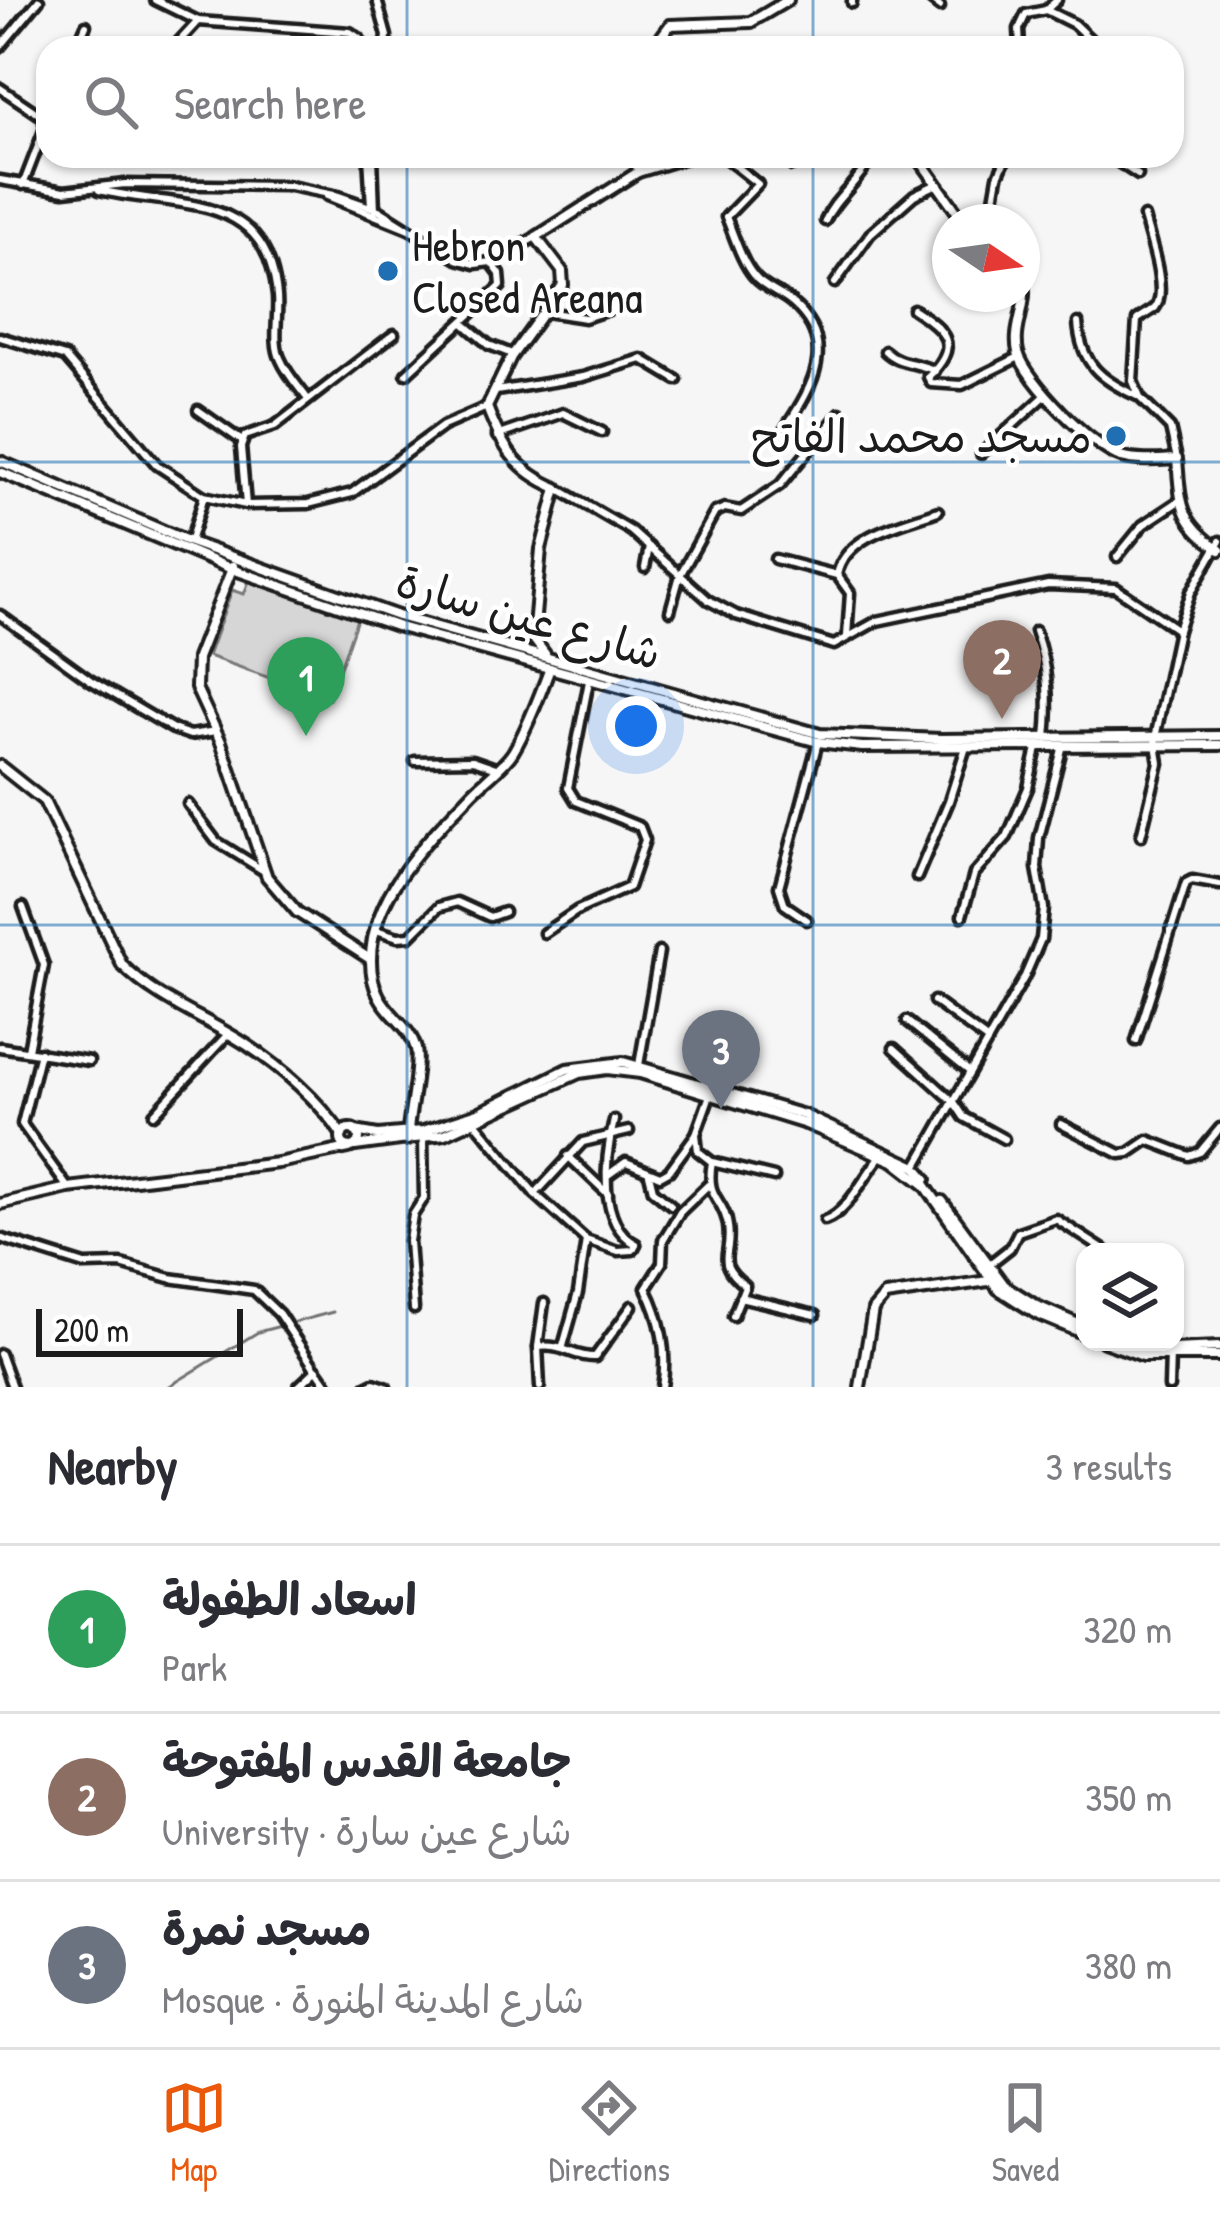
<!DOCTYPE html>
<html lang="en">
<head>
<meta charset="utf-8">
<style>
	body { margin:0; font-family:"Patrick Hand","Playpen Sans Arabic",sans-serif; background:#f2f2f3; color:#2b2b33 }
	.controls { position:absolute; right:36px; bottom:36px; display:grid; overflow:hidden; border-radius:24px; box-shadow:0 3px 9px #0004 }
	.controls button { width:108px; height:108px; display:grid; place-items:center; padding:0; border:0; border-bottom:3px solid #e1e1e2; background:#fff; color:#2b2b33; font:60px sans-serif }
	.compass { position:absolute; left:932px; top:204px; width:108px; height:108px; border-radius:50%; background:#fff; box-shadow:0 3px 9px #0004; rotate:103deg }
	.scale { position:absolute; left:36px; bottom:30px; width:207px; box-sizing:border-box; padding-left:12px; border:6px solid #1c1c1c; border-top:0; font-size:33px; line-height:42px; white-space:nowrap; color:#1c1c1c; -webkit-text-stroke:9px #fff; paint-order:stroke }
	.you { position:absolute; left:636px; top:726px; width:42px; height:42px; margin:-30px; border:9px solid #fff; border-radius:50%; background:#1a73e8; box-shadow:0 0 0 18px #1a73e833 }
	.badge { display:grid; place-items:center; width:78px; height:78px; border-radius:50%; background:#ea580c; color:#fff; font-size:39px; font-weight:700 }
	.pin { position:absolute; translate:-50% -99px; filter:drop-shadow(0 3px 6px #0008) }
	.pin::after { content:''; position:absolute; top:63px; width:42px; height:36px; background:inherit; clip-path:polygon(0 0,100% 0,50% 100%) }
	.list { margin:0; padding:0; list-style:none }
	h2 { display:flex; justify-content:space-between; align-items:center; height:156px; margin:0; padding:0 48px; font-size:51px }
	h2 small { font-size:39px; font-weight:400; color:#7c7c81 }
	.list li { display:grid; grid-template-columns:78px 1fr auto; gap:36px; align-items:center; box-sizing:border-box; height:168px; padding:0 48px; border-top:3px solid #e1e1e2 }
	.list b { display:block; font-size:45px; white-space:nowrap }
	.list p { margin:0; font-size:39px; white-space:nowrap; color:#7c7c81 }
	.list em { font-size:39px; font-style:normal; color:#7c7c81 }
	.icon { flex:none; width:66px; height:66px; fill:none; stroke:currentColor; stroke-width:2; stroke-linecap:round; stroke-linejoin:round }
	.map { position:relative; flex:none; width:1220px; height:1387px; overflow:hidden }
	.search { position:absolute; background:#fff; box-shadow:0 3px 9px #0004; left:36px; right:36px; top:36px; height:132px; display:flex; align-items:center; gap:30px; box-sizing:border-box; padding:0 42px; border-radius:36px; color:#7c7c81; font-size:45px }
	.sheet { height:660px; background:#fff }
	nav { display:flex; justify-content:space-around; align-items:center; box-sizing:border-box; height:168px; border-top:3px solid #e1e1e2; background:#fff; font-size:33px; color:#7c7c81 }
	nav a { display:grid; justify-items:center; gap:6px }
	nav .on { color:#ea580c }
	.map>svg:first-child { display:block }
	.green { fill:#d6d6d6; stroke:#797979; stroke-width:3 }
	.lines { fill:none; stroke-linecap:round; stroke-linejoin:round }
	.stream { stroke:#727272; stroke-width:3 }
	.street-casing { stroke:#1c1c1c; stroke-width:15 }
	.secondary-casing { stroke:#1c1c1c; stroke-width:16 }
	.street { stroke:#fff; stroke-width:6 }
	.secondary { stroke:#fff; stroke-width:8 }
	.grid { fill:none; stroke:#1f6fb2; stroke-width:3; stroke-opacity:0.55 }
	.poi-dot { fill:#1f6fb2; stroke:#fff; stroke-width:4.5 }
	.labels { text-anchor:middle; stroke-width:9; stroke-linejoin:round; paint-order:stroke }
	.poi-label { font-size:45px; fill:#1c1c1c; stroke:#fff; text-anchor:start }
	.street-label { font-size:45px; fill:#1c1c1c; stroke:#fff }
</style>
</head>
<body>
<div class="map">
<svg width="1220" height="1387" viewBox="0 0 1220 1387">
	<rect width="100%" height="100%" fill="#f6f6f6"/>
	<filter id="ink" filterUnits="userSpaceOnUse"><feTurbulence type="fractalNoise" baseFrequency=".00833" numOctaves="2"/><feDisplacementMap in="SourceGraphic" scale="24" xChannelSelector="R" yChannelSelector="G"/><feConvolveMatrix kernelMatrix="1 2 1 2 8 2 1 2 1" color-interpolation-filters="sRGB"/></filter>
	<g filter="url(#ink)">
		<polygon class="green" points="249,581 357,619 329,699 208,656 232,590 244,594"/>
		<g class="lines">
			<polyline class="stream" points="168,1387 258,1332 333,1312"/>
			<defs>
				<g id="street">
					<polyline points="155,0 198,21 350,32 359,38 364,48"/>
					<polyline points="377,0 387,36 385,48"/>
					<polyline points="852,0 852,3"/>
					<polyline points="931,0 940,7"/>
					<polyline points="1046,10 1074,24 1099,48"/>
					<polyline points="0,47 39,0"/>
					<polyline points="76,48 86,25"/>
					<polyline points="173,48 198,21"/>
					<polyline points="1020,48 1019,29 1026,14 1046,10 1057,0"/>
					<polyline points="0,88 43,117 45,128 23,185"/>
					<polyline points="368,156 371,206"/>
					<polyline points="373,156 375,211"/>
					<path d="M723,156L758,184L726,217C734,235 741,261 754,276C763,288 781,293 792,303C838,342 814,385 786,427"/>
					<polyline points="790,156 792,166"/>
					<polyline points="1109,156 1138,175"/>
					<polyline points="0,180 64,191 125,184 290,186 339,196 379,210 457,259 475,264 491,262 536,237"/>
					<path d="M99,190C176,209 267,189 277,296C279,315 272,343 281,360C287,374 298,386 307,398"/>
					<polyline points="327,196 409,229"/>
					<path d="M1144,217C1149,237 1169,292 1155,308C1153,310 1139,318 1137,320L1133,381L1140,398L1170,428L1177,459"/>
					<path d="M825,221C836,196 858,184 872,156"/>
					<polyline points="990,222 998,176 1007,156"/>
					<polyline points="835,283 870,234 914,195 935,185"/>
					<path d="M913,309C947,331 961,346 928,377L931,383L962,385L1019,357"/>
					<polyline points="546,312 585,318 609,310"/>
					<polyline points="463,323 489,345 512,354"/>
					<path d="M1078,323C1081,364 1101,380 1137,396"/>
					<polyline points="0,337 65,357 157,465 204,496 246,505 308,504 352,493 443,426 487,407"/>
					<path d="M885,351C899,365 918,362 935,371"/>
					<polyline points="406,374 501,286 500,274 491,262"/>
					<polyline points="496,391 583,377 642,359 677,380"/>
					<polyline points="198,410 242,441"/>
					<polyline points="497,436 563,413 602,432"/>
					<polyline points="981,454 1046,395"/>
					<polyline points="557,488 631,531 708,600 736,615 834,645 877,621 1048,585 1116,588 1178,630"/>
					<polyline points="246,505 241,447 245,436 275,426 394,334"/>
					<polyline points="190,542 204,496"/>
					<polyline points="1117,557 1143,525 1179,501"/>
					<polyline points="775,559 837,575"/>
					<polyline points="645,568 649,547"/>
					<polyline points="670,611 680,575 715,512 725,508 741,511 780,485 840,413"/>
					<polyline points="0,615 90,680 173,729 190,735 216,731"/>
					<path d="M1035,631C1048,668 1050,700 1046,738"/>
					<path d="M847,636L850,593L837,575C845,534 903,524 938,511"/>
					<polyline points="415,761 473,760 496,768"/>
					<polyline points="188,804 216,841 264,871"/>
					<polyline points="1141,836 1159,763 1155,738 1178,630 1191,592 1220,541"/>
					<polyline points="917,877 949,801 966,747"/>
					<polyline points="23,907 44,965 28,1050"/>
					<polyline points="962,916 974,874 1007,837 1028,788 1037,748"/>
					<polyline points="807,920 785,905 779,887 818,742"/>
					<polyline points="376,930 398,937 410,936 439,907 457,902 490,917 504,912"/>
					<polyline points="544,933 578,910 629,887 645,840 640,827 576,801 568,788 589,681"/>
					<polyline points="934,1001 988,1041"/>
					<polyline points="907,1021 970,1072"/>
					<polyline points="1136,1041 1186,883 1192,880 1220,885"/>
					<polyline points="0,1047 89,1061"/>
					<polyline points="894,1048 954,1102 964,1117 1004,1139"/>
					<polyline points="40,1052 22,1124 68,1188"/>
					<polyline points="639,1065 659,952"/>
					<polyline points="710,1095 696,1134 698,1151 712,1162 774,1177"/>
					<polyline points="154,1114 228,1034"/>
					<path d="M614,1120C605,1157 597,1223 636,1244"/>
					<polyline points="476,1123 535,1194 586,1240 578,1293 563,1346"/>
					<polyline points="1061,1124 1120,1154 1129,1153 1148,1140 1189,1156 1200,1152 1220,1128"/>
					<polyline points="568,1156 608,1194"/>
					<path d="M712,1162C705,1200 724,1197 728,1226C733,1256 713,1261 745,1286L733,1316"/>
					<polyline points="916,1167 1025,976 1041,939 1044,908 1037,868 1039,838 1062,749"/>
					<polyline points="649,1174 653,1190 671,1205"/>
					<polyline points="608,1175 626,1162 660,1176 669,1171 696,1134"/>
					<polyline points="535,1194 583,1142 629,1131"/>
					<path d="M825,1220C848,1212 864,1176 881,1156"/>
					<polyline points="0,1238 85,1265 121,1264 170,1278 254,1290 279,1314 316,1370 298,1387"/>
					<polyline points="586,1240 618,1251 633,1250 636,1244"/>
					<polyline points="987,1266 1010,1248 1018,1232 1056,1219 1107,1252"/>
					<polyline points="740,1297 815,1315"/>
					<polyline points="414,1309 409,1241 413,1215 424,1198 423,1135"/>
					<path d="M538,1347C566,1344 573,1358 595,1357L632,1306"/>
					<polyline points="0,1354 12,1387"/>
					<polyline points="317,1370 329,1387"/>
					<polyline points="366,1387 374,1383 386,1387"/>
					<polyline points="540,1387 538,1347 544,1303"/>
					<path d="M662,1387C668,1354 662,1319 646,1288L662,1263L663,1240L680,1212L708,1185"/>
					<polyline points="1169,1387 1170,1353"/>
				</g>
				<g id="secondary">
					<polyline points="653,48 670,25 751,22 788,0"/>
					<polyline points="636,156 638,172"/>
					<polyline points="917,156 964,222"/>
					<path d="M1022,279C1030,302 1012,327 1018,352C1025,380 1094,449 1121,457C1139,462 1159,460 1177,459C1181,505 1179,521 1220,550"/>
					<polyline points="0,461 190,542 398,616 820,734 941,739 1220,736"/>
					<polyline points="0,472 232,569 396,626 818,742 862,747 1220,745"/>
					<polyline points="233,566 197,658 196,688 221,742 267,877 297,912 370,959"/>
					<path d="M545,654L533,638L541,549L557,488C516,471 502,447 487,407L511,357L563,285L562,271L536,237L638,172L691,156"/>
					<path d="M0,766L44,801L122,965C159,1002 205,1017 247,1045C282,1068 319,1100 342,1135"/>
					<circle cx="350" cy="1138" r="9"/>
					<polyline points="355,1131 378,1135 423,1131 478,1113 567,1069 623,1062 804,1115 916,1167 926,1179"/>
					<path d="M407,1140C408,1117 420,1067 416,1049C408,1017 371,1012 371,961C370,895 431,836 474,791C486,779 504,766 513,752C528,727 540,695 550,668"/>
					<polyline points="355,1146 445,1134 579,1073 607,1069 640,1073 806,1124 894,1161 925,1185 998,1289 1037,1314 1085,1334"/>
					<polyline points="942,1201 1004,1285 1037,1306 1085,1327"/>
					<polyline points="0,1204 68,1188 278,1163 349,1148"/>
					<polyline points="1104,1342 1143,1356 1220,1356"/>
					<polyline points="1121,1342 1148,1350 1220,1347"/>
					<polyline points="860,1387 873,1310 885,1296 995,1280"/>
				</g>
			</defs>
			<use href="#street" class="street-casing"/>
			<use href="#secondary" class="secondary-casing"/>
			<use href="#street" class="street"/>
			<use href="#secondary" class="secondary"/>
		</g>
	</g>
	<path class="grid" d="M407,0V48M813,0V48M407,156V1387M813,156V1387M0,462H1220M0,925H1220"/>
	<g class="poi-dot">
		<circle cx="388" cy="271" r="12"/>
		<circle cx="1116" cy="436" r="12"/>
	</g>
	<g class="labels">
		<g class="poi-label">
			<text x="412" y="261">Hebron<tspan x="412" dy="52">Closed Areana</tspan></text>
			<text x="1092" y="452" text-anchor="end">مسجد محمد الفاتح</text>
		</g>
		<g class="street-label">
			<text transform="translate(529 617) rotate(16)" y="16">شارع عين سارة</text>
		</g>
	</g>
</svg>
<div class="controls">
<button><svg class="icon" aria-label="layers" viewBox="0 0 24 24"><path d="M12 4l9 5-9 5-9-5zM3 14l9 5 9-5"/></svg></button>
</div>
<svg class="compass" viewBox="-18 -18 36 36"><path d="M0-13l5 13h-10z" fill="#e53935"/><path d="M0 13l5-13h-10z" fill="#7c7c81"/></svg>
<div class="scale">200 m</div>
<div class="you"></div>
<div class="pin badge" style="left:306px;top:736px;background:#2e9e5b">1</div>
<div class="pin badge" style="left:1002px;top:719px;background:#8d6e63">2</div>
<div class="pin badge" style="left:721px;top:1109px;background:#6b7280">3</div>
<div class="search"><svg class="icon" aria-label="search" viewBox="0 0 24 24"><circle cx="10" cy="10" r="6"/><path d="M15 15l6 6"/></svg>Search here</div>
</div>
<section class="sheet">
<h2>Nearby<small>3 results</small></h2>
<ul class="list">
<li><span class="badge" style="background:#2e9e5b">1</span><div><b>اسعاد الطفولة</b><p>Park</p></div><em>320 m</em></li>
<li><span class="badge" style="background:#8d6e63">2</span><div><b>جامعة القدس المفتوحة</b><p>University · شارع عين سارة</p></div><em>350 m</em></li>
<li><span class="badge" style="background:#6b7280">3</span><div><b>مسجد نمرة</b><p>Mosque · شارع المدينة المنورة</p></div><em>380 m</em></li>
</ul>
</section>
<nav>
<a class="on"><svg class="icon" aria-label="map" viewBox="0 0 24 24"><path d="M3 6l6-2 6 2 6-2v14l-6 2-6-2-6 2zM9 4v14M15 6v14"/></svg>Map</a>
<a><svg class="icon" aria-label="directions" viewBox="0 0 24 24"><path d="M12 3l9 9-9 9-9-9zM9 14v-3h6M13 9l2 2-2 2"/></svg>Directions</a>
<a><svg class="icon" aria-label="saved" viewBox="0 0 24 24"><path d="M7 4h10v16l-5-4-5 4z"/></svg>Saved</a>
</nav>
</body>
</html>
